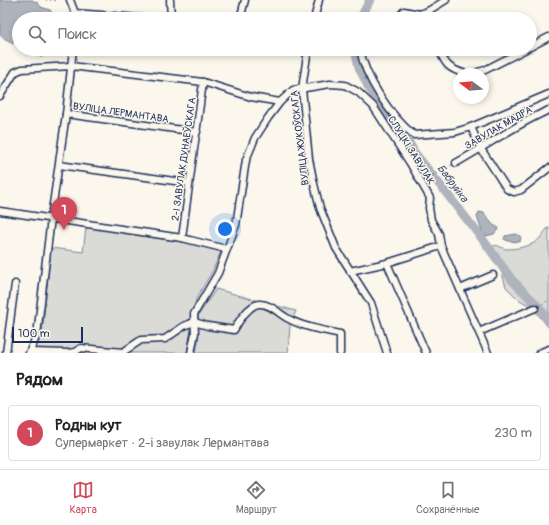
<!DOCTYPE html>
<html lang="ru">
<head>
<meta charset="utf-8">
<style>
	body { margin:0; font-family:Pangolin,sans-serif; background:#f6f6f6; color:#222 }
	.compass { position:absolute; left:453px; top:68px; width:36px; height:36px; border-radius:50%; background:#fff; box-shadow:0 2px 6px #0003; rotate:286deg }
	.scale { position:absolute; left:12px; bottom:10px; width:71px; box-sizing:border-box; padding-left:4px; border:2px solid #1b2f5e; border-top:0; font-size:11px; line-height:14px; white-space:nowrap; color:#1b2f5e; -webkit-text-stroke:3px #fbf7ec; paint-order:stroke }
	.you { position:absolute; left:225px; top:229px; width:14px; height:14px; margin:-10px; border:3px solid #fff; border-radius:50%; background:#1a73e8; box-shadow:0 0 0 6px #1a73e833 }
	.badge { display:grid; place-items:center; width:26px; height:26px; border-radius:50%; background:#d1495b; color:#fff; font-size:13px; font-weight:700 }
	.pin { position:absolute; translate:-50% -33px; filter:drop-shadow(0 1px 2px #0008) }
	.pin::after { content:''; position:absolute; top:21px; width:14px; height:12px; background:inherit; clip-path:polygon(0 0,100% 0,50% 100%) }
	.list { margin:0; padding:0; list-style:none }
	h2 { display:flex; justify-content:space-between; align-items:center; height:52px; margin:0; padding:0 16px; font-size:17px }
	h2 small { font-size:13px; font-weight:400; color:#767676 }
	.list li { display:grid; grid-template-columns:26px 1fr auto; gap:12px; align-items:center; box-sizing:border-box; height:56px; margin:0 8px 8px; padding:0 8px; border:1px solid #e0e0e0; border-radius:4px }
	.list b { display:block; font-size:15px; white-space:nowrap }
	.list p { margin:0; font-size:13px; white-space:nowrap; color:#767676 }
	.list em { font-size:13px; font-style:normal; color:#767676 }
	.icon { flex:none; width:22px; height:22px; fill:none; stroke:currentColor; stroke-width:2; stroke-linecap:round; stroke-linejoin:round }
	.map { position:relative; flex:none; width:549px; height:353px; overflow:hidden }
	.search { position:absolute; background:#fff; box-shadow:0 2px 6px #0003; left:12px; right:12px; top:12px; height:44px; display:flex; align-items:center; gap:10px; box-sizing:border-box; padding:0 14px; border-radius:22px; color:#767676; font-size:15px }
	.sheet { height:116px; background:#fff }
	nav { display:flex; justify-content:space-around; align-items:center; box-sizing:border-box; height:56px; border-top:1px solid #e0e0e0; background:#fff; font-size:11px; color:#767676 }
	nav a { display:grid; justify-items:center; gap:2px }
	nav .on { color:#d1495b }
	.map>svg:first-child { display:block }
	.green { fill:#dadad7; stroke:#7a849a }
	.water { fill:#afb3bb; stroke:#747e96 }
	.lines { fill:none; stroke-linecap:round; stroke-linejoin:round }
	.river { stroke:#afb3bb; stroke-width:9 }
	.minor-casing { stroke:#1b2f5e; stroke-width:9 }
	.path { stroke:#1b2f5e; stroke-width:1; stroke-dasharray:1 3; stroke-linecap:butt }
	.minor { stroke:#fbf7ec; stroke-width:6 }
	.labels { text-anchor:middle; stroke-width:3; stroke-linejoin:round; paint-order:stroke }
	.street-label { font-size:10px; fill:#1b2f5e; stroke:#fbf7ec }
	.water-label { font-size:11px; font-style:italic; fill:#47577a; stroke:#fbf7ec }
</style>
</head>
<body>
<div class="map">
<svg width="549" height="353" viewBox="0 0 549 353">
	<rect width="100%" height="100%" fill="#fbf7ec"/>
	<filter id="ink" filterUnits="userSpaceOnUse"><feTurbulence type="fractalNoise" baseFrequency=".025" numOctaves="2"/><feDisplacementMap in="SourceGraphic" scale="8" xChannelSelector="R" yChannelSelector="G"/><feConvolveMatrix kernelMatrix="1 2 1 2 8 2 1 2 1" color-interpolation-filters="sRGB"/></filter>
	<g filter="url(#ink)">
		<g class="green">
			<polygon points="86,227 182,242 221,251 213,270 196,299 187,353 34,353 42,334 51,248 83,252"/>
			<path d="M548,228H549V328L532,307L518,299L506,287L502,273L488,252L493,246C500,244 501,249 507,249C517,249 534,246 540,238C543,235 544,232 548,228Z"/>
			<polygon points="216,289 296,311 290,325 288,353 196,353 198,341 198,316"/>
		</g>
		<g class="water">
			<path d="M0,0H32L38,3L41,7L50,10L52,13L56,14L58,19H19V43L15,42L12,44C8,38 3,40 0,35Z"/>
			<polygon points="32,49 53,49 51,53 41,57 36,55"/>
			<polygon points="479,212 484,213 493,225 499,228 494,234 486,236 483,234 477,217"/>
			<polygon points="516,234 521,236 520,242 508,241 504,239 505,236"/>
		</g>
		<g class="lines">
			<g class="river">
				<polyline points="360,19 370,0"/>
				<polyline points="355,49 359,67 369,88 386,112 403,132 414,152 484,241 512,280 536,304 549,320"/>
			</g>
			<defs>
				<g id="minor">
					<polyline points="70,0 75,13 152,19"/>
					<polyline points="170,0 171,19"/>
					<polyline points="428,11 432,19"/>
					<polyline points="240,19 245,0"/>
					<polyline points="314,19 319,0"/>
					<polyline points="397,19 404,11 419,14 428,11 446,0"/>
					<polyline points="530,47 549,37"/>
					<polyline points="308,49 302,89 309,159 314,184 320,208 336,248 371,303 387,353"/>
					<path d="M360,49C365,78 391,117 414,135L455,132L471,127L549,94"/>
					<path d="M439,49C445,65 449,69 466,74"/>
					<polyline points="471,74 485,70 526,49"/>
					<polyline points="0,96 15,72 22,69 71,66 203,82 251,97 280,102"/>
					<polyline points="66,114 197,132"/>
					<polyline points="471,127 481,149 507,189 514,192 521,190 549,168"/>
					<path d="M456,163C487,146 516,124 549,110"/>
					<polyline points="59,165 189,183"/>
					<polyline points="0,211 182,238 226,249"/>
					<polyline points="182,238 203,82"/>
					<polyline points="441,246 488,353"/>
					<polyline points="350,271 387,263"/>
					<polyline points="460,289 493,275"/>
					<polyline points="479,332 535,308"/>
					<path d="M31,352L67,353L75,352L81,348L123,352L141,340L165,339L184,326L194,322L208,326L234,330C238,322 249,305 259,304C270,303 279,314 287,318C302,327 323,330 340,334V353"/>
					<polyline points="6,353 15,284"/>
					<polyline points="29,353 37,335 51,218 66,114 73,49"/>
					<polyline points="191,353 195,333 194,314 218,273 236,225 246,160 255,138 268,118 280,102 293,90 330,84 345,85 358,92 373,106 410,163 430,198 429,208 431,220 439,234 441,246 387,263 426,353"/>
					<polyline points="539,353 549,349"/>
				</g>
			</defs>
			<use href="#minor" class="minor-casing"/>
			<g class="path">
				<polyline points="46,0 57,0"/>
				<polyline points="426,179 452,165"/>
				<polyline points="539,306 549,300"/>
			</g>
			<use href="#minor" class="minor"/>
		</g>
	</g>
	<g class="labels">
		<g class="street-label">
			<text transform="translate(121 112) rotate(8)" y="4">ВУЛІЦА ЛЕРМАНТАВА</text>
			<text transform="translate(498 127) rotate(-30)" y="4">ЗАВУЛАК МАДРА</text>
			<text transform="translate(299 138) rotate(-97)" y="4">ВУЛІЦА ЖУКОЎСКАГА</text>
			<text transform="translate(412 150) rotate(58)" y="4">СЛУЦКІ ЗАВУЛАК</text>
			<text transform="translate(183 159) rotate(-82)" y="4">2-І ЗАВУЛАК ДУНАЕЎСКАГА</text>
		</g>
		<g class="water-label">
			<text transform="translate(453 183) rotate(53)" y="4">Бабруйка</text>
		</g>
	</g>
</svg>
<svg class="compass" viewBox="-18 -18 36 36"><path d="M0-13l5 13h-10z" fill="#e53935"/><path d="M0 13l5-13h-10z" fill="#767676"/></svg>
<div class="scale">100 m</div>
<div class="you"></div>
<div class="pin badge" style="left:64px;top:230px">1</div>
<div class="search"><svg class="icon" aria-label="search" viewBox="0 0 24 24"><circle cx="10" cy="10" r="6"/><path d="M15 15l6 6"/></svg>Поиск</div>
</div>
<section class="sheet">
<h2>Рядом<small></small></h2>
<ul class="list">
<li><span class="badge">1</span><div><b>Родны кут</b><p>Супермаркет · 2-і завулак Лермантава</p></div><em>230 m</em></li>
</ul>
</section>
<nav>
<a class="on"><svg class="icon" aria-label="map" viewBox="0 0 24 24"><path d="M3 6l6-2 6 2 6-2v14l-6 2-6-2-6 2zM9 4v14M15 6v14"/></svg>Карта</a>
<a><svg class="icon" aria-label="directions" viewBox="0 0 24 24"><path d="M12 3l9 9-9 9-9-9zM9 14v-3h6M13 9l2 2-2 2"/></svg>Маршрут</a>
<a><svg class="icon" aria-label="saved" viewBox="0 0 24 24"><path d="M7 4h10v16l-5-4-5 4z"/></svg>Сохранённые</a>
</nav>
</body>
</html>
